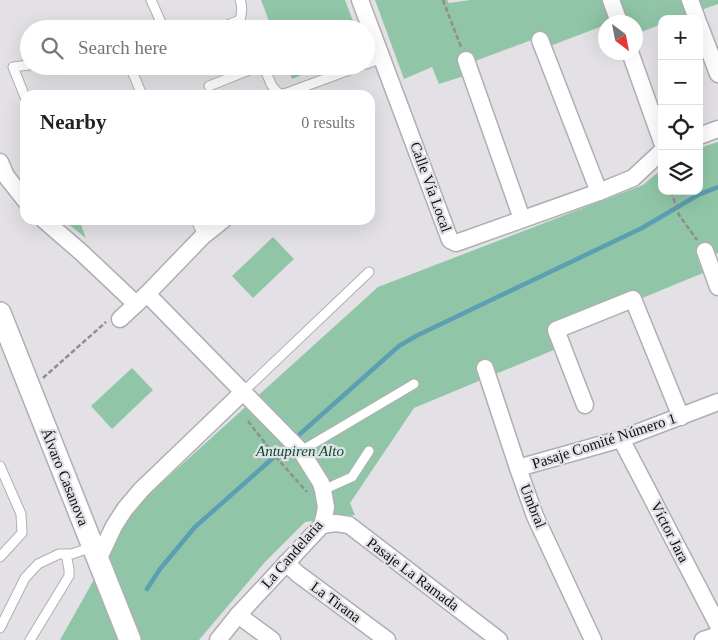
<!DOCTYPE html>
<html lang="en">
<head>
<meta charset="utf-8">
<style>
	body { margin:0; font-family:"Times New Roman",serif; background:#f6f6f6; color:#222 }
	.controls { position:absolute; right:15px; top:15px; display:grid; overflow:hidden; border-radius:10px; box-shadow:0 5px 20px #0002 }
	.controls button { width:45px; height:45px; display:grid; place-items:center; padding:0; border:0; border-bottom:1px solid #e0e0e0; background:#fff; color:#222; font:25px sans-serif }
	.compass { position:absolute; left:598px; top:15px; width:45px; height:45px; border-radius:50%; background:#fff; box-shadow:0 5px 20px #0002; rotate:148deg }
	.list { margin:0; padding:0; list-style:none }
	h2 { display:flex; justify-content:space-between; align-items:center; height:65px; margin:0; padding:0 20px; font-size:21px }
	h2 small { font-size:16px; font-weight:400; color:#767676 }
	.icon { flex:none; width:28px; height:28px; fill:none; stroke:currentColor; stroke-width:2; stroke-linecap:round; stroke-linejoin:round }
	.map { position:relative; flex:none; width:718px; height:640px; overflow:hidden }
	.search { position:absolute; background:#fff; box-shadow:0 5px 20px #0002; left:20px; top:20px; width:355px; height:55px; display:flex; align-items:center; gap:12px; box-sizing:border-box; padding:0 18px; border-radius:28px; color:#767676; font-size:19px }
	.panel { position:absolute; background:#fff; box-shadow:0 5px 20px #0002; left:20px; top:90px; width:355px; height:135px; border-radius:15px }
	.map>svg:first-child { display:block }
	.green { fill:#90c6a7 }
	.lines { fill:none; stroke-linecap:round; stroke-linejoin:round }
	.stream { stroke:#5c9eb2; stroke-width:4.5 }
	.service-casing { stroke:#b0aeb1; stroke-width:11 }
	.minor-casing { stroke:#b0aeb1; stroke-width:19 }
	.tertiary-casing { stroke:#b0aeb1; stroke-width:24 }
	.path { stroke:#908e91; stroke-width:2.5; stroke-dasharray:5 2.5; stroke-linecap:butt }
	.service { stroke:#fff; stroke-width:9 }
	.minor { stroke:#fff; stroke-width:16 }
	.tertiary { stroke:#fff; stroke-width:21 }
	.labels { text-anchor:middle; stroke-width:4.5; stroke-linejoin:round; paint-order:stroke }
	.street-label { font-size:15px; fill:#0f0f10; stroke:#e3e1e5 }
	.park-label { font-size:15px; font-style:italic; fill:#014c2f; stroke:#e3e1e5 }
</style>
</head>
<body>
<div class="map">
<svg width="718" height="640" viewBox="0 0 718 640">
	<rect width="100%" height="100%" fill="#e3e1e5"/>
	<g class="green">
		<polygon points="261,0 345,0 356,29 272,29"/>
		<polygon points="375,0 447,0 449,3 470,0 718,0 718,4 676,19 662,19 662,24 636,34 636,22 606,22 605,25 550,46 545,35 462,66 464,76 439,84 432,67 404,79"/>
		<polygon points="287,66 323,66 292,79"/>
		<polygon points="718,142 718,253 698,260 703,273 550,336 556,349 414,408 350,503 355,515 305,522 265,562 199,640 60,640 132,512 146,497 378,287 643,185 662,169 662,191 699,191 699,148"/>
		<polygon points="63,220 79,220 86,238"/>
		<polygon points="273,237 294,259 253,298 232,276"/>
		<polygon points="132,368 153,390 112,429 91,406"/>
	</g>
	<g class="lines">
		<g class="stream">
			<polyline points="300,434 399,346 416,336 642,228 698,195 718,187"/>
			<polyline points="147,589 160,569 195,527 282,450"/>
		</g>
		<defs>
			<g id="service">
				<polyline points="151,0 164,29"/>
				<path d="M217,29L240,20C242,13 243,7 240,0"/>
				<polyline points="366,64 382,58"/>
				<polyline points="130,66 142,95"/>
				<path d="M209,86L257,67H262C271,76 267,85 280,94L287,93L360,66"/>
				<polyline points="25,97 13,67 29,65"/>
				<polyline points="196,220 203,236"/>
				<polyline points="243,392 369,272"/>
				<polyline points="301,451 414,384"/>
				<polyline points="0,466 21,514 22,533 0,557"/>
				<polyline points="323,490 352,477 369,451"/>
				<polyline points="0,628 25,578 38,564 59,554 72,554 92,547"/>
				<polyline points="30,640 69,576 69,569 66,554"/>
			</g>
			<g id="minor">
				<polyline points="360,0 450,240 456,243 599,192 633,178 662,151"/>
				<polyline points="611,0 619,22"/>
				<polyline points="690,0 697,19"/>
				<polyline points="699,24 718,74"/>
				<polyline points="540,40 599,192"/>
				<polyline points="630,52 662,142"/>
				<polyline points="466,60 522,219"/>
				<polyline points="699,136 718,129"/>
				<polyline points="0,162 6,176 25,200"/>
				<polyline points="44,220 82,253 136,304"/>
				<polyline points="705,251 718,287"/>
				<polyline points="147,294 203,236 223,220"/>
				<polyline points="120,319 147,294 301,451 321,483 323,490 326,507 324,518 322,525 238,615 218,640"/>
				<polyline points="485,368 518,468 535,516 593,640"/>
				<polyline points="585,405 556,330 633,299 681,417"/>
				<polyline points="621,439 718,625"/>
				<polyline points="518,468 621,439 718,402"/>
				<polyline points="322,525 336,523 349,525 499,640"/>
				<polyline points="98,560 114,526 125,509 142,489 243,392"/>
				<polyline points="286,563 298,574 387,640"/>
				<polyline points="238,615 272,640"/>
				<polyline points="703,640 718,635"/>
			</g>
			<polyline id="tertiary" points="0,313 130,640"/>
		</defs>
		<use href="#service" class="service-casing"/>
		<use href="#minor" class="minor-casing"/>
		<use href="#tertiary" class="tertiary-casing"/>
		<g class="path">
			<polyline points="443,0 461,47"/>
			<polyline points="671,191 679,215 697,240"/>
			<polyline points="43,378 106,322"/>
			<polyline points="248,421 275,456 307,492"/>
		</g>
		<use href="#service" class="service"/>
		<use href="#minor" class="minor"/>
		<use href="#tertiary" class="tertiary"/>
	</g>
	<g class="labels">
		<g class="street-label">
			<text transform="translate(431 187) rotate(70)" y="5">Calle Vía Local</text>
			<text transform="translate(604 441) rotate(-18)" y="5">Pasaje Comité Número 1</text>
			<text transform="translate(65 477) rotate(68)" y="5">Álvaro Casanova</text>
			<text transform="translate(533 506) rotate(68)" y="5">Umbral</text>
			<text transform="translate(670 532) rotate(63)" y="5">Víctor Jara</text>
			<text transform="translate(292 554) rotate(-49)" y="5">La Candelaria</text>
			<text transform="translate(413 574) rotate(37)" y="5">Pasaje La Ramada</text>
			<text transform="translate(336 602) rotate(36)" y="5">La Tirana</text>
		</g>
		<g class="park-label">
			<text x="300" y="456">Antupiren Alto</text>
		</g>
	</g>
</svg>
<div class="controls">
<button>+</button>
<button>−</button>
<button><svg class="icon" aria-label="locate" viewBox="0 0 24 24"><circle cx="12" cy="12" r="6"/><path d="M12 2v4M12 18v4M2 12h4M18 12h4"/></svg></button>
<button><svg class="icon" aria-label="layers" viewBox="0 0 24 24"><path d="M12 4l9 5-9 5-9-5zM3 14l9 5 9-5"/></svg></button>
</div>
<svg class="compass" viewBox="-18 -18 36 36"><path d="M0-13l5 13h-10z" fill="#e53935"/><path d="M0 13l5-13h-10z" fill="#767676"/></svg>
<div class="search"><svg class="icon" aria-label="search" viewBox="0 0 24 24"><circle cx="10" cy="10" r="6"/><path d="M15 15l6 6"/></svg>Search here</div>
<section class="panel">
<h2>Nearby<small>0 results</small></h2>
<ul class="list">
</ul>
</section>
</div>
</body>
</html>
